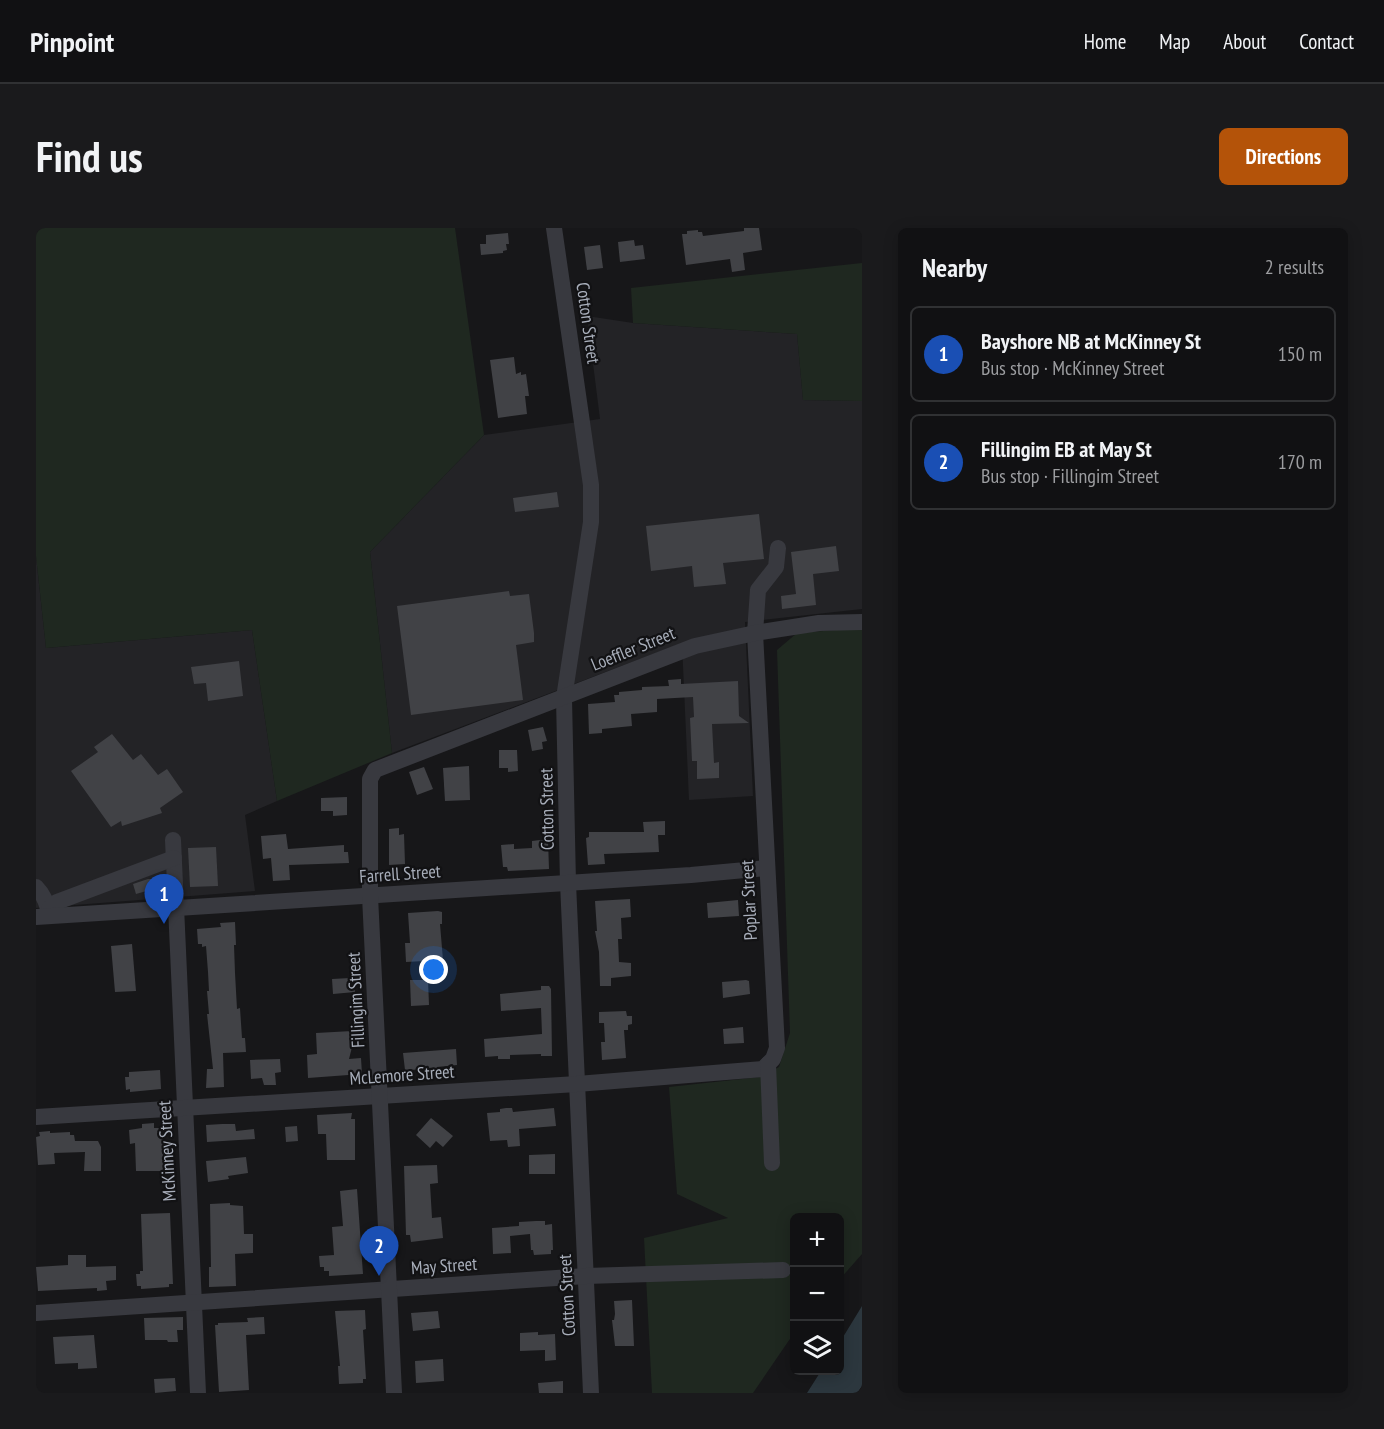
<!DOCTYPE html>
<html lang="en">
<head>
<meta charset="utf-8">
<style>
	body { margin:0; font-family:"PT Sans Narrow",sans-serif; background:#1a1a1c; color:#f1f3f6 }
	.controls { position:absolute; right:18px; bottom:18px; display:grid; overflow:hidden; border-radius:9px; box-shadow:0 3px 15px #0003 }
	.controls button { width:54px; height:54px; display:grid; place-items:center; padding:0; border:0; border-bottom:2px solid #303133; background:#111113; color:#f1f3f6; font:30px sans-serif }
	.you { position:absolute; left:398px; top:742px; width:21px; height:21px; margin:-15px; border:4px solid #fff; border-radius:50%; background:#1a73e8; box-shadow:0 0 0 9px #1a73e833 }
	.badge { display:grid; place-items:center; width:39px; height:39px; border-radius:50%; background:#b45309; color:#fff; font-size:20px; font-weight:700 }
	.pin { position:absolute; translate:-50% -50px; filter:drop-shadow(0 2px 3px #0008) }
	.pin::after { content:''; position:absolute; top:32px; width:21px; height:18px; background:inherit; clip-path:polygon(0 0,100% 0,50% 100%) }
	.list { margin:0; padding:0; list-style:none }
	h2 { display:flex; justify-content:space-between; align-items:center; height:78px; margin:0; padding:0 24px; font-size:26px }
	h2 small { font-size:20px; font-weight:400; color:#9c9da0 }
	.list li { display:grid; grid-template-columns:39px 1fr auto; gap:18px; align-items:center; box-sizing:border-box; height:96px; margin:0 12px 12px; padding:0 12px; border:2px solid #303133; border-radius:9px }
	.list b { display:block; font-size:22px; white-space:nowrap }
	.list p { margin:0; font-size:20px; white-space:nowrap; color:#9c9da0 }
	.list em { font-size:20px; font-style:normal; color:#9c9da0 }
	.icon { flex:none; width:33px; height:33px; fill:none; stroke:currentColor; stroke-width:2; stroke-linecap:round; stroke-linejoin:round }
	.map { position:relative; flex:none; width:826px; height:1165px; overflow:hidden; border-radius:9px }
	header { display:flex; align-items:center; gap:36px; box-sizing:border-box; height:84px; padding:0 30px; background:#111113; border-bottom:2px solid #303133 }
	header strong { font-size:28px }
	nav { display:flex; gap:33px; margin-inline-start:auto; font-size:21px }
	.intro { display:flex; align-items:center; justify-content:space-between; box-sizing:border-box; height:144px; padding:0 36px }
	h1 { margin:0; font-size:42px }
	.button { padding:15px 27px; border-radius:9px; background:#b45309; color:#fff; font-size:21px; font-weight:700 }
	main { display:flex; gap:36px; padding:0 36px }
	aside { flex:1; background:#111113; border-radius:9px; box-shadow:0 3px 15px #0003 }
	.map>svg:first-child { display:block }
	.built { fill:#232326 }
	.green { fill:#1f2820 }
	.water { fill:#2c373e }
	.building { fill:#414246 }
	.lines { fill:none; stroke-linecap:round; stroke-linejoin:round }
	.minor { stroke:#38393f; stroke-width:16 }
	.labels { text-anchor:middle; stroke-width:4.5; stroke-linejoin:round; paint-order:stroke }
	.street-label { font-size:18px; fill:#a8aeba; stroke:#121214 }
</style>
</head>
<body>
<header>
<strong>Pinpoint</strong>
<nav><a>Home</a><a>Map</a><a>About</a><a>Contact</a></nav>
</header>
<div class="intro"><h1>Find us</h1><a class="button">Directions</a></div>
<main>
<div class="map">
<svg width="826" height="1165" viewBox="0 0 826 1165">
	<rect width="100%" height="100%" fill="#171719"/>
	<g class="built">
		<polygon points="551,88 597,95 761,106 767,172 826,173 826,381 709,394 717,568 653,572 646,415 356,525 334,324 448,207 564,191"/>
		<polygon points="0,328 10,420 216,402 241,573 209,587 219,663 0,680"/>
	</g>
	<g class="green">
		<polygon points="0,0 419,0 448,207 334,324 356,525 241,573 216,402 10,420 0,328"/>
		<polygon points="826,35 826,173 767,172 761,106 597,95 595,60"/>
		<polygon points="826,400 826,1026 804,1051 804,990 758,990 758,1105 717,1165 616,1165 608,1010 692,990 641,966 633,859 724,849 743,839 754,805 741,422 761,405"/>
	</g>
	<polygon class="water" points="826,1078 826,1158 821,1165 771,1165 785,1143 804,1142 804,1114"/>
	<g class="building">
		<polygon points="708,0 723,0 726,22 707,25 709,42 696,44 694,31 650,37 646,6 651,6 651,3 662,2 662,4 666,4 667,8 708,3"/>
		<polygon points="472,5 473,16 470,16 471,22 467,23 467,25 445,27 444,16 450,16 450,7"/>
		<polygon points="598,12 599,18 607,17 609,31 584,34 582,14"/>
		<polygon points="564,17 567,40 551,42 548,19"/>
		<polygon points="478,129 480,146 485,144 485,147 490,146 493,168 489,168 491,186 462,190 454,132"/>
		<polygon points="521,264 523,279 479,284 477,270"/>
		<polygon points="723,286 728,331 687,335 690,356 658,359 656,338 615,343 610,298"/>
		<polygon points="800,318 803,343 777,346 780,377 746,381 745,368 760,366 755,324"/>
		<polygon points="473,363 474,368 493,366 498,405 498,414 480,417 487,472 375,487 361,378"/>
		<polygon points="203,433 207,468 172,473 170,455 158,456 155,439"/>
		<polygon points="645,451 645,456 702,453 703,488 713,495 676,496 678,535 683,534 683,550 661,551 661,533 656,533 654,490 658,489 657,469 621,471 621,484 595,486 596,498 566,501 566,505 553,506 552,476 579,474 578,467 583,467 583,464 606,462 606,459 633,458 632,452"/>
		<polygon points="507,499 511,513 506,514 507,521 496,523 492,502"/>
		<polygon points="76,506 97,532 105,526 122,547 131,541 147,564 124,580 126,585 86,598 85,593 75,599 35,543 62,524 58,519"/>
		<polygon points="463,522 481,522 482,543 472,544 472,540 463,540"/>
		<polygon points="433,538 434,572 409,573 407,540"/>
		<polygon points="388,539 397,561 381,567 373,544"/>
		<polygon points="311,569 311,587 297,588 297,583 285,583 285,570"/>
		<polygon points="629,593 629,607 622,607 623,624 568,626 569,636 552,637 550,610 553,609 553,604 608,604 607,594"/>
		<polygon points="363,600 363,607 368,606 369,636 353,637 353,601"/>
		<polygon points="250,606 252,621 308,617 308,624 312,624 313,635 253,637 254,652 237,653 235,630 227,631 225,608"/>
		<polygon points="504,612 512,612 513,641 472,643 471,639 467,639 465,617 478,616 478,621 496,620 496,613"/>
		<polygon points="180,619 182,658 154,659 152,620"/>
		<polygon points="112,651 118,651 121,660 100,666 97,656"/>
		<polygon points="594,671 595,689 585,690 586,711 582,711 583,734 595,735 595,748 575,750 575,758 564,758 563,724 559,703 561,703 559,673"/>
		<polygon points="702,672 703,688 672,690 671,675"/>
		<polygon points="402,683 406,684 406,696 404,696 407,732 370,734 369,715 374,715 372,685"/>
		<polygon points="199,694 200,717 198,717 199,745 201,781 204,780 206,810 209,810 210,824 187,825 188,859 170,860 171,841 177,841 171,786 173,786 171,763 173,763 172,744 170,718 166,719 166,716 162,716 161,701 185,699 184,695"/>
		<polygon points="96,716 100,763 79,764 75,718"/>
		<polygon points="314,750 315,754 318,754 319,764 297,766 296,751"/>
		<polygon points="374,752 392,752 393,777 375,778"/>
		<polygon points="710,752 713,753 714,766 687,770 686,754"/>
		<polygon points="505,758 513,758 515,761 516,828 505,828 505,826 474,827 474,831 462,831 462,828 449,829 448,811 506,806 505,780 465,783 464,766 505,762"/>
		<polygon points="590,783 591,788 596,788 596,796 592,797 592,802 588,802 590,830 566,832 565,814 569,814 568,795 563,795 563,784"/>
		<polygon points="707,799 708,815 688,816 687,801"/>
		<polygon points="316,803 316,819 313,831 325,830 326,846 272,850 271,827 281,826 280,805"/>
		<polygon points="420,821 421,837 401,839 401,841 369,842 367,825"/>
		<polygon points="244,831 245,844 239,845 240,857 228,857 226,850 215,851 214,832"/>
		<polygon points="124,842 125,861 94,864 94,861 90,862 89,849 93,849 93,844"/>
		<polygon points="470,880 476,880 477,884 518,880 520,898 483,901 484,918 472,919 471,912 454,913 451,885 464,884 464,881"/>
		<polygon points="316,885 315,891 319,891 319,932 291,932 290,906 282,906 281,887"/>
		<polygon points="395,890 417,908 407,919 400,913 394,920 380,907"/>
		<polygon points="118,895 118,900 127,900 130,943 100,943 99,915 94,916 93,902 106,900 106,896"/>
		<polygon points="186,896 199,896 200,903 218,901 219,911 171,914 170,897"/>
		<polygon points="261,898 262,913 250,914 249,899"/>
		<polygon points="14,903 14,905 34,904 34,907 38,907 39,913 62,913 65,919 65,943 48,943 49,924 18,925 19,936 2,937 0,909 4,908 3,904"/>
		<polygon points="519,926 519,946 493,946 493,927"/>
		<polygon points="210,929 212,945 192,948 193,951 172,954 170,933"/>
		<polygon points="401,937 402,955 394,956 396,990 405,989 407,1010 375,1014 374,1007 370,1007 368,938"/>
		<polygon points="321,961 327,1046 293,1048 293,1043 288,1043 288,1039 284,1039 283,1028 298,1027 296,999 307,998 304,963"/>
		<polygon points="194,975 194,977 207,978 208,1006 217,1006 217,1025 199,1026 200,1058 173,1059 173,1039 175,1039 174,976"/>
		<polygon points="134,985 137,1056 133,1056 133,1059 105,1061 105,1058 101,1058 100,1046 104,1046 104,1043 107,1043 105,986"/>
		<polygon points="500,993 509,993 509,997 516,996 517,1022 515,1022 515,1026 498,1027 497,1022 495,1022 494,1006 474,1008 475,1025 457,1026 456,1000 483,998 483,994"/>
		<polygon points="32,1027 50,1027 50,1039 80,1038 80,1052 70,1053 71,1062 61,1063 61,1060 2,1063 0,1039 32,1037"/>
		<polygon points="596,1072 598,1118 579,1118 576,1092 578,1092 579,1086 578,1073"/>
		<polygon points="329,1082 330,1101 327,1102 330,1151 327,1151 327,1155 303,1156 302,1138 304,1138 299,1083"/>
		<polygon points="402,1083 404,1100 377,1103 375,1085"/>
		<polygon points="147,1089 147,1102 141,1102 142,1114 132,1114 131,1112 109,1112 108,1090"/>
		<polygon points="228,1089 229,1106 210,1107 213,1162 183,1164 179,1097 182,1097 182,1095 212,1094 211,1090"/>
		<polygon points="502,1104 502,1107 519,1106 520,1132 509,1133 509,1122 484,1123 484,1105"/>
		<polygon points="58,1107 61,1140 42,1141 42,1135 19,1136 17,1109"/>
		<polygon points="407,1131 408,1153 380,1155 379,1133"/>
		<polygon points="139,1150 140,1163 119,1165 118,1151"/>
		<polygon points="527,1153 527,1165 503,1165 502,1155"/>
	</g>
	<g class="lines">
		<g class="minor">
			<polyline points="518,0 555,257 555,294 528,470 532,655 555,1165"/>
			<polyline points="137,612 162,1165"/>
			<path d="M0,659C8,667 12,677 13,688"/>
			<polyline points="13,681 21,674 138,630"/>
			<polyline points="0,689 655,647 731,640"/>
			<polyline points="0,889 541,856 727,841 732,836"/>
			<polyline points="736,935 732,836 737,831 741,820 719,405 722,362 740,339 742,320"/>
			<polyline points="0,1085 550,1048 747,1042"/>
			<polyline points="358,1165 334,668 334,551 339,542 659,418 719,405 783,395 826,394"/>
		</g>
	</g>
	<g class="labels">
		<g class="street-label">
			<text transform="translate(552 95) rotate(82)" y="6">Cotton Street</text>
			<text transform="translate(597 421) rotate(-22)" y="6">Loeffler Street</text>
			<text transform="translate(511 581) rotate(-91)" y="6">Cotton Street</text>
			<text transform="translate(364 646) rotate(-4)" y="6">Farrell Street</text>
			<text transform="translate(713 672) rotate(-93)" y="6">Poplar Street</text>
			<text transform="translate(320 772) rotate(-93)" y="6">Fillingim Street</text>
			<text transform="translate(366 847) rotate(-4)" y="6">McLemore Street</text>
			<text transform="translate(131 923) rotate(-93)" y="6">McKinney Street</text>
			<text transform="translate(408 1038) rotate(-4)" y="6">May Street</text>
			<text transform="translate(531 1067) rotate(-93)" y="6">Cotton Street</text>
		</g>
	</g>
</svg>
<div class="controls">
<button>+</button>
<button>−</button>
<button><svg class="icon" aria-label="layers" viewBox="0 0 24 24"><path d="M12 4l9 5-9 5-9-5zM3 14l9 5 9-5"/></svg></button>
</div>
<div class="you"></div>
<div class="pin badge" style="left:128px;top:696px;background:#1a4fb4">1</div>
<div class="pin badge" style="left:343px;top:1048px;background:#1a4fb4">2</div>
</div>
<aside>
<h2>Nearby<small>2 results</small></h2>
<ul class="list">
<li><span class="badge" style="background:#1a4fb4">1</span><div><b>Bayshore NB at McKinney St</b><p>Bus stop · McKinney Street</p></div><em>150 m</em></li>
<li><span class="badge" style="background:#1a4fb4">2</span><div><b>Fillingim EB at May St</b><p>Bus stop · Fillingim Street</p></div><em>170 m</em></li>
</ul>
</aside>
</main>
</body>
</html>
